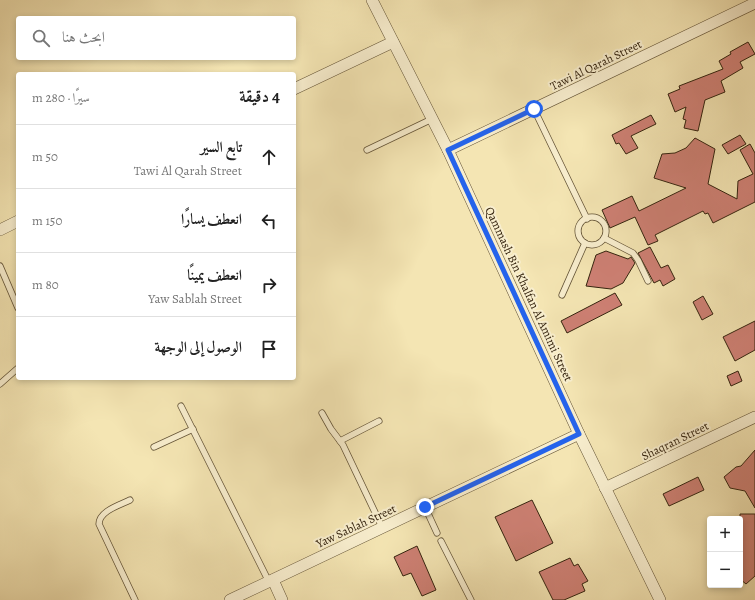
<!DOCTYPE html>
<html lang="ar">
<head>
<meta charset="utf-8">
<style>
	body { margin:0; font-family:Alegreya,Amiri,serif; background:#f6f6f6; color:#222; direction:rtl }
	.controls { position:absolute; right:12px; bottom:12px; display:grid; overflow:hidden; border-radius:4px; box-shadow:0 2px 6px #0003 }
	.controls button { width:36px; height:36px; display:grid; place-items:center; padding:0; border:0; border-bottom:1px solid #e0e0e0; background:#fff; color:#222; font:20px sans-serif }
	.stop { position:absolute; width:12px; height:12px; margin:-9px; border:3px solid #2563eb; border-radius:50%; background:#fff }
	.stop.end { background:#2563eb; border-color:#fff; box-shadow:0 1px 4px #0008 }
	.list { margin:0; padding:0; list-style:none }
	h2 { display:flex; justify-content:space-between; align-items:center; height:52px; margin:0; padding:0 16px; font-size:17px }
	h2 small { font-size:13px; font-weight:400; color:#767676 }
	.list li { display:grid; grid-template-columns:26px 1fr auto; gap:12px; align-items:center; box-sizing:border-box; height:64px; padding:0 16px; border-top:1px solid #e0e0e0 }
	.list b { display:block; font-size:15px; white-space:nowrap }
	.list p { margin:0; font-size:13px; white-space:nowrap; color:#767676 }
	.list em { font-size:13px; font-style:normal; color:#767676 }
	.icon { flex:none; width:22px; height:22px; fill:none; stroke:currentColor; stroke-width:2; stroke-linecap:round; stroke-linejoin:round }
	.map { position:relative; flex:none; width:755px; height:600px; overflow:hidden; direction:ltr }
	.search { position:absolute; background:#fff; box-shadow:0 2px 6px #0003; left:16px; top:16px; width:280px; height:44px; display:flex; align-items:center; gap:10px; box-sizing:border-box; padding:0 14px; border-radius:4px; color:#767676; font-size:15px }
	.panel { position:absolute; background:#fff; box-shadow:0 2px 6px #0003; left:16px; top:72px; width:280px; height:308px; border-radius:4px; direction:rtl }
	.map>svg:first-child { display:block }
	.building { fill:#ce8074; stroke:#34230e }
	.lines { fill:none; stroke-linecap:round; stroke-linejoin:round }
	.lane-casing { stroke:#645437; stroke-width:7 }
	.street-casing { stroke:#645437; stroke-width:12 }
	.lane { stroke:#f8eece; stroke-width:5.5 }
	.street { stroke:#f8eece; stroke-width:11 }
	.route { stroke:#2563eb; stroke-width:5 }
	.labels { text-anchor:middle; stroke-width:4; stroke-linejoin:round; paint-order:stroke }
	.street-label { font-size:12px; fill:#34230e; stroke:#f8eece }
</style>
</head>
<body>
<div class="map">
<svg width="755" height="600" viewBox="0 0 755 600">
	<rect width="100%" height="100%" fill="#f4e5b3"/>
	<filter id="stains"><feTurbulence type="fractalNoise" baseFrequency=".005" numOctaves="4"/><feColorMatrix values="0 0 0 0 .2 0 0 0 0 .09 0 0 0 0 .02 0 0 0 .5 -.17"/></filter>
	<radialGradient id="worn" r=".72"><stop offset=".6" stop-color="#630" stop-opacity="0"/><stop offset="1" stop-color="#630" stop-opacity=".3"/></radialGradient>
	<g class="building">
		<polygon points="748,42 755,54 740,62 743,68 721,81 725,92 705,100 698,131 684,128 686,120 683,119 686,107 675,112 668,94 680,89 679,86 723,69 719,61 731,54 730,52"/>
		<polygon points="651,115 656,124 631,136 638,148 626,154 619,143 616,144 612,135"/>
		<polygon points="740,135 746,144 728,154 722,145"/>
		<polygon points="695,138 715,149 708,184 737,199 738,181 753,174 740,150 750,144 755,153 755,202 713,223 708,213 705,214 703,211 655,235 658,241 648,245 635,217 610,228 602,210 632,196 639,211 686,188 654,178 662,154 675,153 686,148"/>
		<polygon points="650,247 661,268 668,265 675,279 663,286 660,280 654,283 638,253"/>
		<polygon points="606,251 628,259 631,257 635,263 623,283 611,289 586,286 596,255"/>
		<polygon points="615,293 622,305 567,333 561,321"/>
		<polygon points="703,296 713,314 702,320 693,302"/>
		<polygon points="755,321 755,350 735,361 723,337"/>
		<polygon points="738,371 742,381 731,386 727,376"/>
		<polygon points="755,450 755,508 745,491 730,488 724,477 736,467 741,466"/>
		<polygon points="698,477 704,490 669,506 663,494"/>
		<polygon points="532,500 553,543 516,561 495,517"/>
		<polygon points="740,514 755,514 755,576 746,584 740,579"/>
		<polygon points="417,546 436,590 422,596 411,573 403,576 394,557"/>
		<polygon points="570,558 574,566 578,564 588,581 582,584 585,591 564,600 553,600 539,572"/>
	</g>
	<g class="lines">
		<defs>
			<g id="lane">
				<polyline points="534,109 587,219"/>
				<polyline points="367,150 432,119"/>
				<circle cx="592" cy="231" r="14"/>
				<polyline points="604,238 633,253 638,260 648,281"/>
				<polyline points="0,266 18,308"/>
				<polyline points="562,295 585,243"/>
				<polyline points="0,384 18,368"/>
				<polyline points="181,406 269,582"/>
				<polyline points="322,413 331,429 343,445 382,527"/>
				<polyline points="340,441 379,421"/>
				<polyline points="154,447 193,429"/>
				<path d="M130,500C120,505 99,511 99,524L135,600"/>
				<polyline points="425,507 437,533"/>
				<polyline points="441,541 471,600"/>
			</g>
			<g id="street">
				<polyline points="372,0 448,150 579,434 660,600"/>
				<polyline points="294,89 393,42"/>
				<polyline points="448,150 755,3"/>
				<polyline points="0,230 18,221"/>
				<polyline points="605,488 755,417"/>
				<polyline points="273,580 282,600"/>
				<polyline points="230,600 579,434"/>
			</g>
		</defs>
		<use href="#lane" class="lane-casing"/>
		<use href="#street" class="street-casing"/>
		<use href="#lane" class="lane"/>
		<use href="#street" class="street"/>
	</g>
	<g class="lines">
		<polyline class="route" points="425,507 579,434 448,150 534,109"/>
	</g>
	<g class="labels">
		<g class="street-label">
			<text transform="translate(596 65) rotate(-26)" y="4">Tawi Al Qarah Street</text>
			<text transform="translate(529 294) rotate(65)" y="4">Qammash Bin Khalfan Al Amimi Street</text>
			<text transform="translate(675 441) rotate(-26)" y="4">Shaqran Street</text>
			<text transform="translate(356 526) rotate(-25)" y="4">Yaw Sablah Street</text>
		</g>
	</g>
	<rect width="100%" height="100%" filter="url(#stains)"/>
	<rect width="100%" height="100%" fill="url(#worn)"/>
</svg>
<div class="controls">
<button>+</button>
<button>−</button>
</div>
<div class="stop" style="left:534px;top:109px"></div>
<div class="stop end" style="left:425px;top:507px"></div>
<div class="search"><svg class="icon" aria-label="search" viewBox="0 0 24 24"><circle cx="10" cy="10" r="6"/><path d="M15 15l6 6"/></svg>ابحث هنا</div>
<section class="panel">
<h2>4 دقيقة<small>سيرًا · 280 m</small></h2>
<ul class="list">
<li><svg class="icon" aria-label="ahead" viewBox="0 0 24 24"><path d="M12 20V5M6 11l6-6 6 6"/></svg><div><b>تابع السير</b><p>Tawi Al Qarah Street</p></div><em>50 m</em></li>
<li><svg class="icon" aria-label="left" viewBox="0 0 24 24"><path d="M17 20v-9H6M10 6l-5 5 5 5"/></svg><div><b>انعطف يسارًا</b></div><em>150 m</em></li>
<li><svg class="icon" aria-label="right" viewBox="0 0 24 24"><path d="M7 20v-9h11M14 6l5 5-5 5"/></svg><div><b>انعطف يمينًا</b><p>Yaw Sablah Street</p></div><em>80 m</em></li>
<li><svg class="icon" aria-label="arrive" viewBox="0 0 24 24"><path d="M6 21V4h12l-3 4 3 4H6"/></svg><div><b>الوصول إلى الوجهة</b></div></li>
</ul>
</section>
</div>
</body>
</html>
